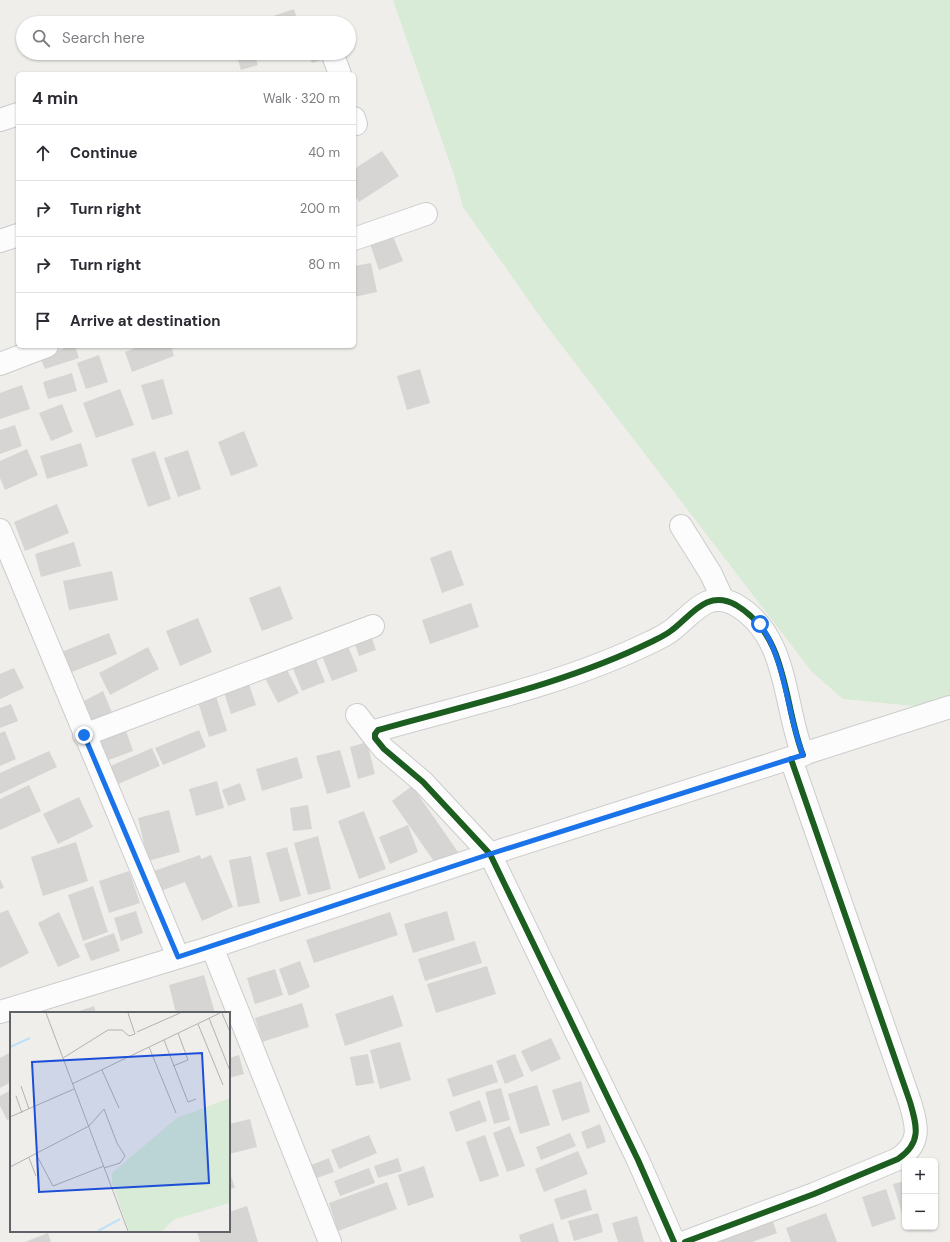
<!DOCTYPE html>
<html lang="en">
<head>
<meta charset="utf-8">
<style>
	body { margin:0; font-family:"DM Sans",sans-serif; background:#f2f2f3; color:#2b2b33 }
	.controls { position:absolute; right:12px; bottom:12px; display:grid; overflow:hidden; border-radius:6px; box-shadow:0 1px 3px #0004 }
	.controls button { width:36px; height:36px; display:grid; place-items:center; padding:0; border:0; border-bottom:1px solid #e1e1e2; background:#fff; color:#2b2b33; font:20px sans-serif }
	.stop { position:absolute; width:12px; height:12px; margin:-9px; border:3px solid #1a73e8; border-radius:50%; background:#fff }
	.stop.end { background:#1a73e8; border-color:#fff; box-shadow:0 1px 4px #0008 }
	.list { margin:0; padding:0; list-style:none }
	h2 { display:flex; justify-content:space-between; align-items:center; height:52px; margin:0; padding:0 16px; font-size:17px }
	h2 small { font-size:13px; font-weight:400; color:#7c7c81 }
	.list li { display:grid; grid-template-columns:26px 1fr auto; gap:12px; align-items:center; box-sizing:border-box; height:56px; padding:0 16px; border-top:1px solid #e1e1e2 }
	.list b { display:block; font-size:15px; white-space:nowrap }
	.list em { font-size:13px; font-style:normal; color:#7c7c81 }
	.icon { flex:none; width:22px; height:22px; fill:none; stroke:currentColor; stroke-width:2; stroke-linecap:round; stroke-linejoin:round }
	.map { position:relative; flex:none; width:950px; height:1242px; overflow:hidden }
	.search { position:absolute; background:#fff; box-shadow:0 1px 3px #0004; left:16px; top:16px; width:340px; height:44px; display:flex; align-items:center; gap:10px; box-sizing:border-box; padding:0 14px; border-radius:22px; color:#7c7c81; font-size:15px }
	.panel { position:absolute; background:#fff; box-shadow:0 1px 3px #0004; left:16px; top:72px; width:340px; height:276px; border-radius:6px }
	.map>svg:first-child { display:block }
	.green { fill:#d8ebd6 }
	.building { fill:#d6d5d3 }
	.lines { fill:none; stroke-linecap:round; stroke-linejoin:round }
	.minor-casing { stroke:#cbcccc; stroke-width:24 }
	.minor { stroke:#fdfcfc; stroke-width:22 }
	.cycleway-casing { stroke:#fff; stroke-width:8 }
	.cycleway { stroke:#1b5e20; stroke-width:6 }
	.route { stroke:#1a73e8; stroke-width:5 }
	.inset-river { fill:none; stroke:#bfe0f9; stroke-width:2 }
	.inset-road { fill:none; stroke:#b1b2b2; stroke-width:1 }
	.view { fill:#1d4ed8; fill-opacity:0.15; stroke:#1d4ed8; stroke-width:2 }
	.inset-edge { fill:none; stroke:#5f6368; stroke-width:2 }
</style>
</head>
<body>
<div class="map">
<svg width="950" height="1242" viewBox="0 0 950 1242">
	<rect width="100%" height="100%" fill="#efeeea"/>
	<polygon class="green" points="393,0 950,0 950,695 914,706 843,699 812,672 546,325 463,207 454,175"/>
	<g class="building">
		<polygon points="294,9 298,23 268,23 267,18"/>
		<polygon points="236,53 254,53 258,65 241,70"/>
		<polygon points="308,53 338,53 312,63"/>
		<polygon points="382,151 399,176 359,202 354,194 354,169"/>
		<polygon points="393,236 403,261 379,270 370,244"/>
		<polygon points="371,263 377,292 354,297 354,266"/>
		<polygon points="71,346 75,346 79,358 45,369 40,357"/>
		<polygon points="141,346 171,346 174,356 132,372 125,352"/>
		<polygon points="99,355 108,382 86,389 77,363"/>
		<polygon points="420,369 430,403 407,410 397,376"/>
		<polygon points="72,373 77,391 48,399 43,382"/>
		<polygon points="163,379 173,414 152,420 141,385"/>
		<polygon points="22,385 30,409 0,419 0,393"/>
		<polygon points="120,389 134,425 96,438 83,403"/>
		<polygon points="62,404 73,432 51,441 39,413"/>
		<polygon points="15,425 22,446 0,454 0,430"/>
		<polygon points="244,431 258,466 231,476 218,442"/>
		<polygon points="81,443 88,466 47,479 40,456"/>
		<polygon points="27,449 38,475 5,490 0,478 0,461"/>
		<polygon points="188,450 201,489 178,497 164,458"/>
		<polygon points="155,451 171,499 148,507 131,459"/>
		<polygon points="57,504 69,533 25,551 14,522"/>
		<polygon points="74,542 81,566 41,577 35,554"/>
		<polygon points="451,550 464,585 442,593 430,558"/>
		<polygon points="112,571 118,600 69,610 63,581"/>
		<polygon points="280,586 293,619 262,631 249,598"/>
		<polygon points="471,603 479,627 430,644 422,620"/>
		<polygon points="198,618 212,652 180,666 166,631"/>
		<polygon points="369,630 376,650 359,656 352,636"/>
		<polygon points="109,633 117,654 67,674 59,653"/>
		<polygon points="346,641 358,671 332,681 320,651"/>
		<polygon points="148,647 159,669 110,695 99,673"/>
		<polygon points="313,652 325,682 302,691 290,661"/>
		<polygon points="14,668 24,688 0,699 0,674"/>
		<polygon points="286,668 299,693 278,703 265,678"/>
		<polygon points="247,678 256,705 231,714 222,686"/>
		<polygon points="103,691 113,715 93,725 82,702"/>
		<polygon points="215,693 227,731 209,737 197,699"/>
		<polygon points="11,704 18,721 0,728 0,708"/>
		<polygon points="125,728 133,751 106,761 97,738"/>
		<polygon points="199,730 206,747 163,765 155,748"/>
		<polygon points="5,731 16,759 0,766 0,733"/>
		<polygon points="367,742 375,774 358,779 350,747"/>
		<polygon points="152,748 160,766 116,785 108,767"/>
		<polygon points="340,750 351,787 327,794 316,756"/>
		<polygon points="49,751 57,767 0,794 0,773"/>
		<polygon points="297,757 303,778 262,791 256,769"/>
		<polygon points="217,781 224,808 196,816 189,789"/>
		<polygon points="240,783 246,800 228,806 222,790"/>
		<polygon points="29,785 41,811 0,830 0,799"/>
		<polygon points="412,786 458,852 438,867 392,801"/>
		<polygon points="79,797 93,827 58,844 43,814"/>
		<polygon points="308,805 312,829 293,831 290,808"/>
		<polygon points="169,810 180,852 148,861 138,818"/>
		<polygon points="364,811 386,869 359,879 338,821"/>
		<polygon points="408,825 418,852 390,864 379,837"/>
		<polygon points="318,836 331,889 308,895 294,843"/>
		<polygon points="76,842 88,881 43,896 31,857"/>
		<polygon points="287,847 301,896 280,902 266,853"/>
		<polygon points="200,855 201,859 211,855 233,907 202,921 185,882 158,892 151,872"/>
		<polygon points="251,856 260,903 238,907 229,860"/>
		<polygon points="129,871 140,903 109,913 99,881"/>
		<polygon points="0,879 4,888 0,889"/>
		<polygon points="93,886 108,932 83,941 68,895"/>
		<polygon points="8,910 29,953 0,968 0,913"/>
		<polygon points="136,911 143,933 121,941 114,918"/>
		<polygon points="447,911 455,940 413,953 404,924"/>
		<polygon points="59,912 80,957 58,967 38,923"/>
		<polygon points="390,912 398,935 314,963 306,940"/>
		<polygon points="114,933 120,951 91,961 84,944"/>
		<polygon points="475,941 482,963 425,981 418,959"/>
		<polygon points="300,961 310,987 289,996 279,969"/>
		<polygon points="487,966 496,994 436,1013 427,984"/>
		<polygon points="275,969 283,995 255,1004 247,978"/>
		<polygon points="204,975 215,1013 176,1013 169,985"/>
		<polygon points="393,995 403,1026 345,1046 335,1014"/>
		<polygon points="302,1003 309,1027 262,1042 255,1018"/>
		<polygon points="94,1006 96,1013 74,1013"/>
		<polygon points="551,1038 561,1059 531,1072 521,1051"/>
		<polygon points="400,1042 411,1080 380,1089 370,1050"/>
		<polygon points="11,1052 11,1082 0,1088 0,1058"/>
		<polygon points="368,1054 374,1083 356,1086 350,1057"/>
		<polygon points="515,1054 524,1076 505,1084 496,1061"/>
		<polygon points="239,1055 244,1074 229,1078 229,1058"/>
		<polygon points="492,1064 498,1082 453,1097 447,1079"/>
		<polygon points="581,1081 590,1112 562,1121 552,1090"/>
		<polygon points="537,1085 550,1125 520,1134 508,1094"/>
		<polygon points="501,1088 510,1120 494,1124 485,1092"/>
		<polygon points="11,1090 11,1118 7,1120 0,1106 0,1096"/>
		<polygon points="480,1100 487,1121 456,1132 449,1112"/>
		<polygon points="250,1119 257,1147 229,1154 229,1124"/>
		<polygon points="600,1124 606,1142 587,1149 581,1132"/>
		<polygon points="510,1126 525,1166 507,1172 493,1133"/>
		<polygon points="570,1133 576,1146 541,1160 536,1147"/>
		<polygon points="369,1135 377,1153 339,1169 331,1150"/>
		<polygon points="485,1135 499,1176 480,1182 466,1142"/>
		<polygon points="578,1151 588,1174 544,1192 535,1169"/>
		<polygon points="329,1158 334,1172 311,1180 306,1167"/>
		<polygon points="398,1158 402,1171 378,1178 374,1166"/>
		<polygon points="424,1166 434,1197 408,1206 398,1175"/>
		<polygon points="369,1168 375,1183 340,1196 334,1181"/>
		<polygon points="229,1170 235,1188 229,1189"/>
		<polygon points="905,1181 905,1216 903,1217 893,1184"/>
		<polygon points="387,1182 397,1209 338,1231 329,1203"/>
		<polygon points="586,1189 592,1210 561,1220 554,1199"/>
		<polygon points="886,1189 896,1219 872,1227 862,1197"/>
		<polygon points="247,1206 258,1242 200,1242 197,1231 229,1231 229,1212"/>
		<polygon points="598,1213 603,1232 574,1241 568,1221"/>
		<polygon points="826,1213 837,1242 791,1242 786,1228"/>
		<polygon points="637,1216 644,1242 618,1242 612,1223"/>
		<polygon points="771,1217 777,1233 752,1242 720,1242 718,1237"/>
		<polygon points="553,1223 559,1242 521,1242 519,1235"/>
		<polygon points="48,1233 51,1242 25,1242"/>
	</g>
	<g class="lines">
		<defs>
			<g id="minor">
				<polyline points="334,58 340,74"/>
				<polyline points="354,118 356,124 354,124"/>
				<polyline points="0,120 18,114"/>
				<polyline points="354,239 426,214"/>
				<polyline points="0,241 18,235"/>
				<polyline points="0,364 47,346"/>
				<polyline points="681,526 711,574 723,600"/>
				<polyline points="0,530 178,957"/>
				<polyline points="357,715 375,738"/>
				<polyline points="84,735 373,626"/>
				<polyline points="212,947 330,1242"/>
				<polyline points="0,1012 212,947 490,854 950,707"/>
				<path d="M674,1242L638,1160L490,854L423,782L384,749L375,738V734L378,730C470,704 565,684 651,642C659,638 666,635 672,630C692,615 707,589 736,605C789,636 783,704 803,755"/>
				<path d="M685,1242L814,1194L898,1159C922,1143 917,1126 910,1102L791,759"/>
			</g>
		</defs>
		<use href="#minor" class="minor-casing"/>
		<use href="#minor" class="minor"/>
		<defs>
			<g id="cycleway">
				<path d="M674,1242L638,1160L490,854L423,782L384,749L375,738V734L378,730C470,704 565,684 651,642C659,638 666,635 672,630C692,615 707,589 736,605C789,636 783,704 803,755"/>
				<path d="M685,1242L814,1194L898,1159C922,1143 917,1126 910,1102L791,759"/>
			</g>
		</defs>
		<use href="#cycleway" class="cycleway-casing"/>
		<use href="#cycleway" class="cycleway"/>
	</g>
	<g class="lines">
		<path class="route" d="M84,735L178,957L490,854L803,755C786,712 787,663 760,624"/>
	</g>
	<g transform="translate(10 1012)">
		<rect width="220" height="220" fill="#efeeea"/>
		<path d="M220,86V191L165,207L152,219H119L102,171V161L167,106Z" fill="#d8ebd6"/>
		<path class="inset-river" d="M0,35L20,26M88,219L110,207"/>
		<path class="inset-road" d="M36,1L118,219M212,1L220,20M199,6L220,59M188,12L213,73M127,20L170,1M154,28L178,90L186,87M139,35L166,101M53,46L98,18H112L119,24L125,22L118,1M163,54L178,48L168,21M92,58L109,96M62,72L210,1M11,74L19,97M6,84L12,101M0,105L64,77M26,142L43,174L94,154M19,146L26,164M0,155L79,114L94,97L107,131L115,144L110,151L94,156"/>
		<path class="view" d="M192,41L199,171L29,180L22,50Z"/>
		<rect width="220" height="220" class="inset-edge"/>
	</g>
</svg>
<div class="controls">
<button>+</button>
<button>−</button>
</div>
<div class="stop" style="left:760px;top:624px"></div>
<div class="stop end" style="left:84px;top:735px"></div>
<div class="search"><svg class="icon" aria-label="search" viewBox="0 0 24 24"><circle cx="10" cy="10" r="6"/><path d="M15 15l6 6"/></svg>Search here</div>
<section class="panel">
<h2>4 min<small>Walk · 320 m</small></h2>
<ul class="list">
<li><svg class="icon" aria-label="ahead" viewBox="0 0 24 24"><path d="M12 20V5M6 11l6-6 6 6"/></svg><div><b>Continue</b></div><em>40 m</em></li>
<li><svg class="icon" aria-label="right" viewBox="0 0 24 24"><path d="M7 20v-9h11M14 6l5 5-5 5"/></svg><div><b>Turn right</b></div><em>200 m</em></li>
<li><svg class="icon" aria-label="right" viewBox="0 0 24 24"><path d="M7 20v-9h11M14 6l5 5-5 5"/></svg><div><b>Turn right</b></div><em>80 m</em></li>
<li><svg class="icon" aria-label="arrive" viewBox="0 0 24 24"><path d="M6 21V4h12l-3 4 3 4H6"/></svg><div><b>Arrive at destination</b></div></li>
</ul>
</section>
</div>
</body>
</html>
